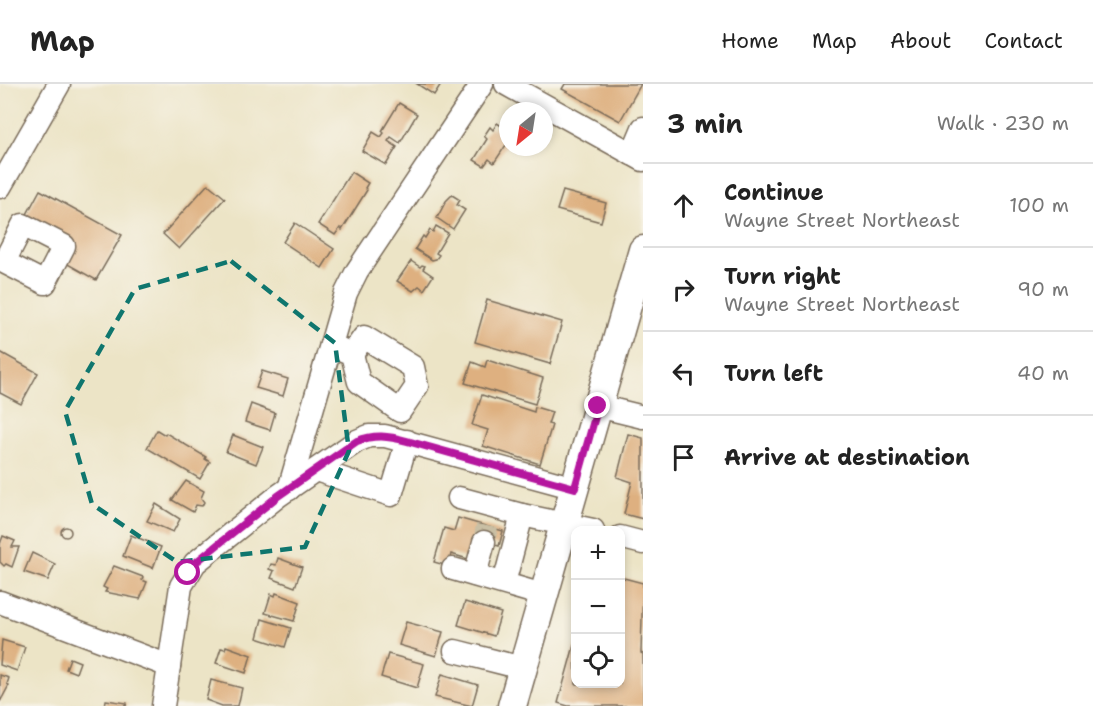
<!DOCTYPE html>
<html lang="en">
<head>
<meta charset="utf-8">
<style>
	body { margin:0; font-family:"Shantell Sans",sans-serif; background:#f6f6f6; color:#222 }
	.controls { position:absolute; right:18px; bottom:18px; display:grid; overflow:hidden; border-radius:12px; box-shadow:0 3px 9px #0003 }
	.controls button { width:54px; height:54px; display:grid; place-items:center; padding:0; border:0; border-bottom:2px solid #e0e0e0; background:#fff; color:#222; font:30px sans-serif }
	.compass { position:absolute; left:499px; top:18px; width:54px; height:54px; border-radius:50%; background:#fff; box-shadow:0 3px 9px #0003; rotate:210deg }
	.stop { position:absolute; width:18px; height:18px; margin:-14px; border:4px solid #b5179e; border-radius:50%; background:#fff }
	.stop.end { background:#b5179e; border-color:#fff; box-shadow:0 2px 6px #0008 }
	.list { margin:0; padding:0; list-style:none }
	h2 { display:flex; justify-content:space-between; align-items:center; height:78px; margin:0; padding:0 24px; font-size:26px }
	h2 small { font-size:20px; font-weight:400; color:#767676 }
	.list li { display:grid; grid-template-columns:39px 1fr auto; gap:18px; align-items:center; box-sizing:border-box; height:84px; padding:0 24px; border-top:2px solid #e0e0e0 }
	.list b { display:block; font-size:22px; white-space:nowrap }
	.list p { margin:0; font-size:20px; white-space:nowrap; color:#767676 }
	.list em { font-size:20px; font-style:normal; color:#767676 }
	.icon { flex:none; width:33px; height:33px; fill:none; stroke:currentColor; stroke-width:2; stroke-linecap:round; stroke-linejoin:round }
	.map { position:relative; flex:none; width:643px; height:622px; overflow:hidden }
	header { display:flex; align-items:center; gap:36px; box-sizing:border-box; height:84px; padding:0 30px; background:#fff; border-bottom:2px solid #e0e0e0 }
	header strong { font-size:28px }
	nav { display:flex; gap:33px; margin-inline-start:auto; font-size:21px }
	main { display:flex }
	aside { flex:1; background:#fff }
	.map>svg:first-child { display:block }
	.building { fill:#deb080 }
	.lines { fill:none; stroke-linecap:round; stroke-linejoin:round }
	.minor-tunnel { stroke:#c9bfa4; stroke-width:22; stroke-dasharray:22 11; stroke-linecap:butt }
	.minor-casing { stroke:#796b59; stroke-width:25 }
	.major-casing { stroke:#796b59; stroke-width:31 }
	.minor { stroke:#fff; stroke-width:22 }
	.major { stroke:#fff; stroke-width:28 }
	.route { stroke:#b5179e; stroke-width:8 }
	.marked { fill:none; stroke:#0f766e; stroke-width:4.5; stroke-dasharray:12 8; stroke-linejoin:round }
</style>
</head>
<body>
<header>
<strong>Map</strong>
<nav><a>Home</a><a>Map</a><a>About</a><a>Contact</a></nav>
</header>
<main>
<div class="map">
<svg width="643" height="622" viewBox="0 0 643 622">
	<rect width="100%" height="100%" fill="#f7f3e8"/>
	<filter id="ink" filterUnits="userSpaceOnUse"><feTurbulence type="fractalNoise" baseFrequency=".0167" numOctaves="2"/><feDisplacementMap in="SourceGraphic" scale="12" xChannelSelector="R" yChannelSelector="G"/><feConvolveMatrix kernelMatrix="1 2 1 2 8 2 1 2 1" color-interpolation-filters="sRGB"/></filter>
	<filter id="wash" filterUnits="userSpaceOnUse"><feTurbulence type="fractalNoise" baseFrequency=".008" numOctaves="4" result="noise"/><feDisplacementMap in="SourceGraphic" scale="24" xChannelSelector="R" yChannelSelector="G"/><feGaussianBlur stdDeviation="1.35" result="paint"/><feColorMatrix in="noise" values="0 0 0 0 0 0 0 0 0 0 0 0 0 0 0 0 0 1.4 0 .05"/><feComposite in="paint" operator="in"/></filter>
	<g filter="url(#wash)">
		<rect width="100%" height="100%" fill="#ece4c6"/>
		<g id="blocks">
			<g class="building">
				<polygon points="417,0 441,0 434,11"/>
				<polygon points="565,0 641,0 620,37 562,5"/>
				<polygon points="399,19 417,30 400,59 391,53 388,57 397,63 386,81 362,67 373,48 381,53 384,49 382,47"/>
				<polygon points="497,39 508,46 508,58 494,79 489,75 484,82 474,76 487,55 484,52 490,43 493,46"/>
				<polygon points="351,88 368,99 365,104 367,106 342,146 340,144 335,151 318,140"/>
				<polygon points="208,100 225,114 179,165 163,150"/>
				<polygon points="40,106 122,151 96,196 64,178 25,134"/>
				<polygon points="563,107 606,119 601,138 557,126"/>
				<polygon points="452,111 460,116 457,121 465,126 453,145 437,134 446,117"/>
				<polygon points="295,139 334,165 322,184 283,158"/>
				<polygon points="436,142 448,149 436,169 439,171 436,175 432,176 415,165 423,152 425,154 430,146 433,148"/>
				<polygon points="411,177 420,183 422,181 425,182 423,185 433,192 424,206 419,202 413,207 397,197"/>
				<polygon points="487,216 562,238 550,280 475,258"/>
				<polygon points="0,268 38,289 21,320 0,309"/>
				<polygon points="487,276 543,294 535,320 465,299 472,278 485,283"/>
				<polygon points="262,287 288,295 283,312 256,304"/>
				<polygon points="482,311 534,328 535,323 552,328 548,340 552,341 540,380 483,362 488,346 472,341"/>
				<polygon points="251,320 275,329 270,346 245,338"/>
				<polygon points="157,346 165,351 166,349 206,373 205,375 210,378 200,395 147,364"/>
				<polygon points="628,350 643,354 643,435 624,430 632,398 617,393"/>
				<polygon points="233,351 263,363 256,380 226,368"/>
				<polygon points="186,397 204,407 201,414 204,418 202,422 196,421 193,428 172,416"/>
				<polygon points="156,420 180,435 173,448 147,437"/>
				<polygon points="458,434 503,447 499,462 474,455 468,475 451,470 448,482 434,478 444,444 454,447"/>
				<circle cx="66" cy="448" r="5"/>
				<polygon points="131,451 161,463 153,484 123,472"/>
				<polygon points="3,452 15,457 12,463 19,463 12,483 6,480 4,482 0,478 0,460"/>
				<polygon points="32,469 55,480 48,496 24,488"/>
				<polygon points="278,474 302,483 295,503 271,494 274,487 269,485 271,480 276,481"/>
				<polygon points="114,482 143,493 142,496 147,498 140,515 105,508 107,505 103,503"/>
				<polygon points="620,493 643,499 641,569 643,570 643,622 568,622 558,619 575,558 576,600 620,600"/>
				<polygon points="276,509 300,518 294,537 265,529 271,510 275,512"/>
				<polygon points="465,518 501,529 494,552 458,541"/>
				<polygon points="262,535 291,544 285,563 257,554"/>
				<polygon points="406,538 443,548 436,572 399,561"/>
				<polygon points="2,556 25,563 17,587 0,581"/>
				<polygon points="226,562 251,571 246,589 216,579 221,564 225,565"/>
				<polygon points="388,570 424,580 417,604 381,593"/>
				<polygon points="70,574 80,578 76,589 66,585"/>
				<polygon points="442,590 478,601 472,622 435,613"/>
				<polygon points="0,591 9,594 7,600 9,601 0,618"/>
				<polygon points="211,596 242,604 238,622 222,622 206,616"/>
				<polygon points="106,616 127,619 126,622 105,622"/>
			</g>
		</g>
	</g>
	<g filter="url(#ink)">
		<use href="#blocks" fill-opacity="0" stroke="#796b59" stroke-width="1.5"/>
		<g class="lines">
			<polyline class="minor-tunnel" points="484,458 487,442"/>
			<defs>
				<g id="minor">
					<polyline points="506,0 643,76"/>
					<polyline points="632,70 643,44"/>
					<polyline points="0,103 59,0"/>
					<polygon points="23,141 64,162 45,199 4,178"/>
					<polyline points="331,261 352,270 364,253 413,283 417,302 400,327 359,298 352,270"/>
					<polyline points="598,322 643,333"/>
					<polyline points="316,386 391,411 407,357"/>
					<polyline points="289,405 346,209 357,187 482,0"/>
					<polyline points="459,414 522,431"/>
					<polyline points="620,453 643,459"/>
					<polyline points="453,485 543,511"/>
					<polyline points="475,491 484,458"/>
					<polyline points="504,499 522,431 593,446"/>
					<polyline points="0,518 169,582"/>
					<polyline points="455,567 522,584"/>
					<polyline points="163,622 181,502 195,479 278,412 357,357 369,352 385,352 575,404"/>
				</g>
				<polyline id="major" points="512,622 643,166"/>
			</defs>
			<use href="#minor" class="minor-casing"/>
			<use href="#major" class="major-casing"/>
			<use href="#minor" class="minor"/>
			<use href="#major" class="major"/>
		</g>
	</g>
	<g class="lines" filter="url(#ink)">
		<path class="route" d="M188,489L195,479L278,412L357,357C375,350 388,352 407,357L575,404L598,322"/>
	</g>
	<path class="marked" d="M231,177L335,259L349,367L305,463L177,478L92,420L65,327L135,205Z"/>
</svg>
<div class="controls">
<button>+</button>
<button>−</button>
<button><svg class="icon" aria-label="locate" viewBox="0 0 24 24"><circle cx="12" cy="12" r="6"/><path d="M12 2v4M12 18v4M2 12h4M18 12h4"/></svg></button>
</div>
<svg class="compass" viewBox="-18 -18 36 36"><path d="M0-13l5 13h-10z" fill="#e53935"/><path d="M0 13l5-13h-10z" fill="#767676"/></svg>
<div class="stop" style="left:188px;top:489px"></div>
<div class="stop end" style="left:598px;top:322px"></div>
</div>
<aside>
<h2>3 min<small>Walk · 230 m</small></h2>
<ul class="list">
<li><svg class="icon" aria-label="ahead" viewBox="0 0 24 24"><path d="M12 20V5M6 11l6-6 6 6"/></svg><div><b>Continue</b><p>Wayne Street Northeast</p></div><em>100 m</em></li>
<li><svg class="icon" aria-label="right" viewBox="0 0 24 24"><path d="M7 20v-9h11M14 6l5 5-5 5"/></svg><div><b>Turn right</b><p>Wayne Street Northeast</p></div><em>90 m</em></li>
<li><svg class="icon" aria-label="left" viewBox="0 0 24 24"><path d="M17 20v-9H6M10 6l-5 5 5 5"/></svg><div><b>Turn left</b></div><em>40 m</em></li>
<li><svg class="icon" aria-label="arrive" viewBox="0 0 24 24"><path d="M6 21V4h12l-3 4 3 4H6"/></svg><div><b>Arrive at destination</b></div></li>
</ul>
</aside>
</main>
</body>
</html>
